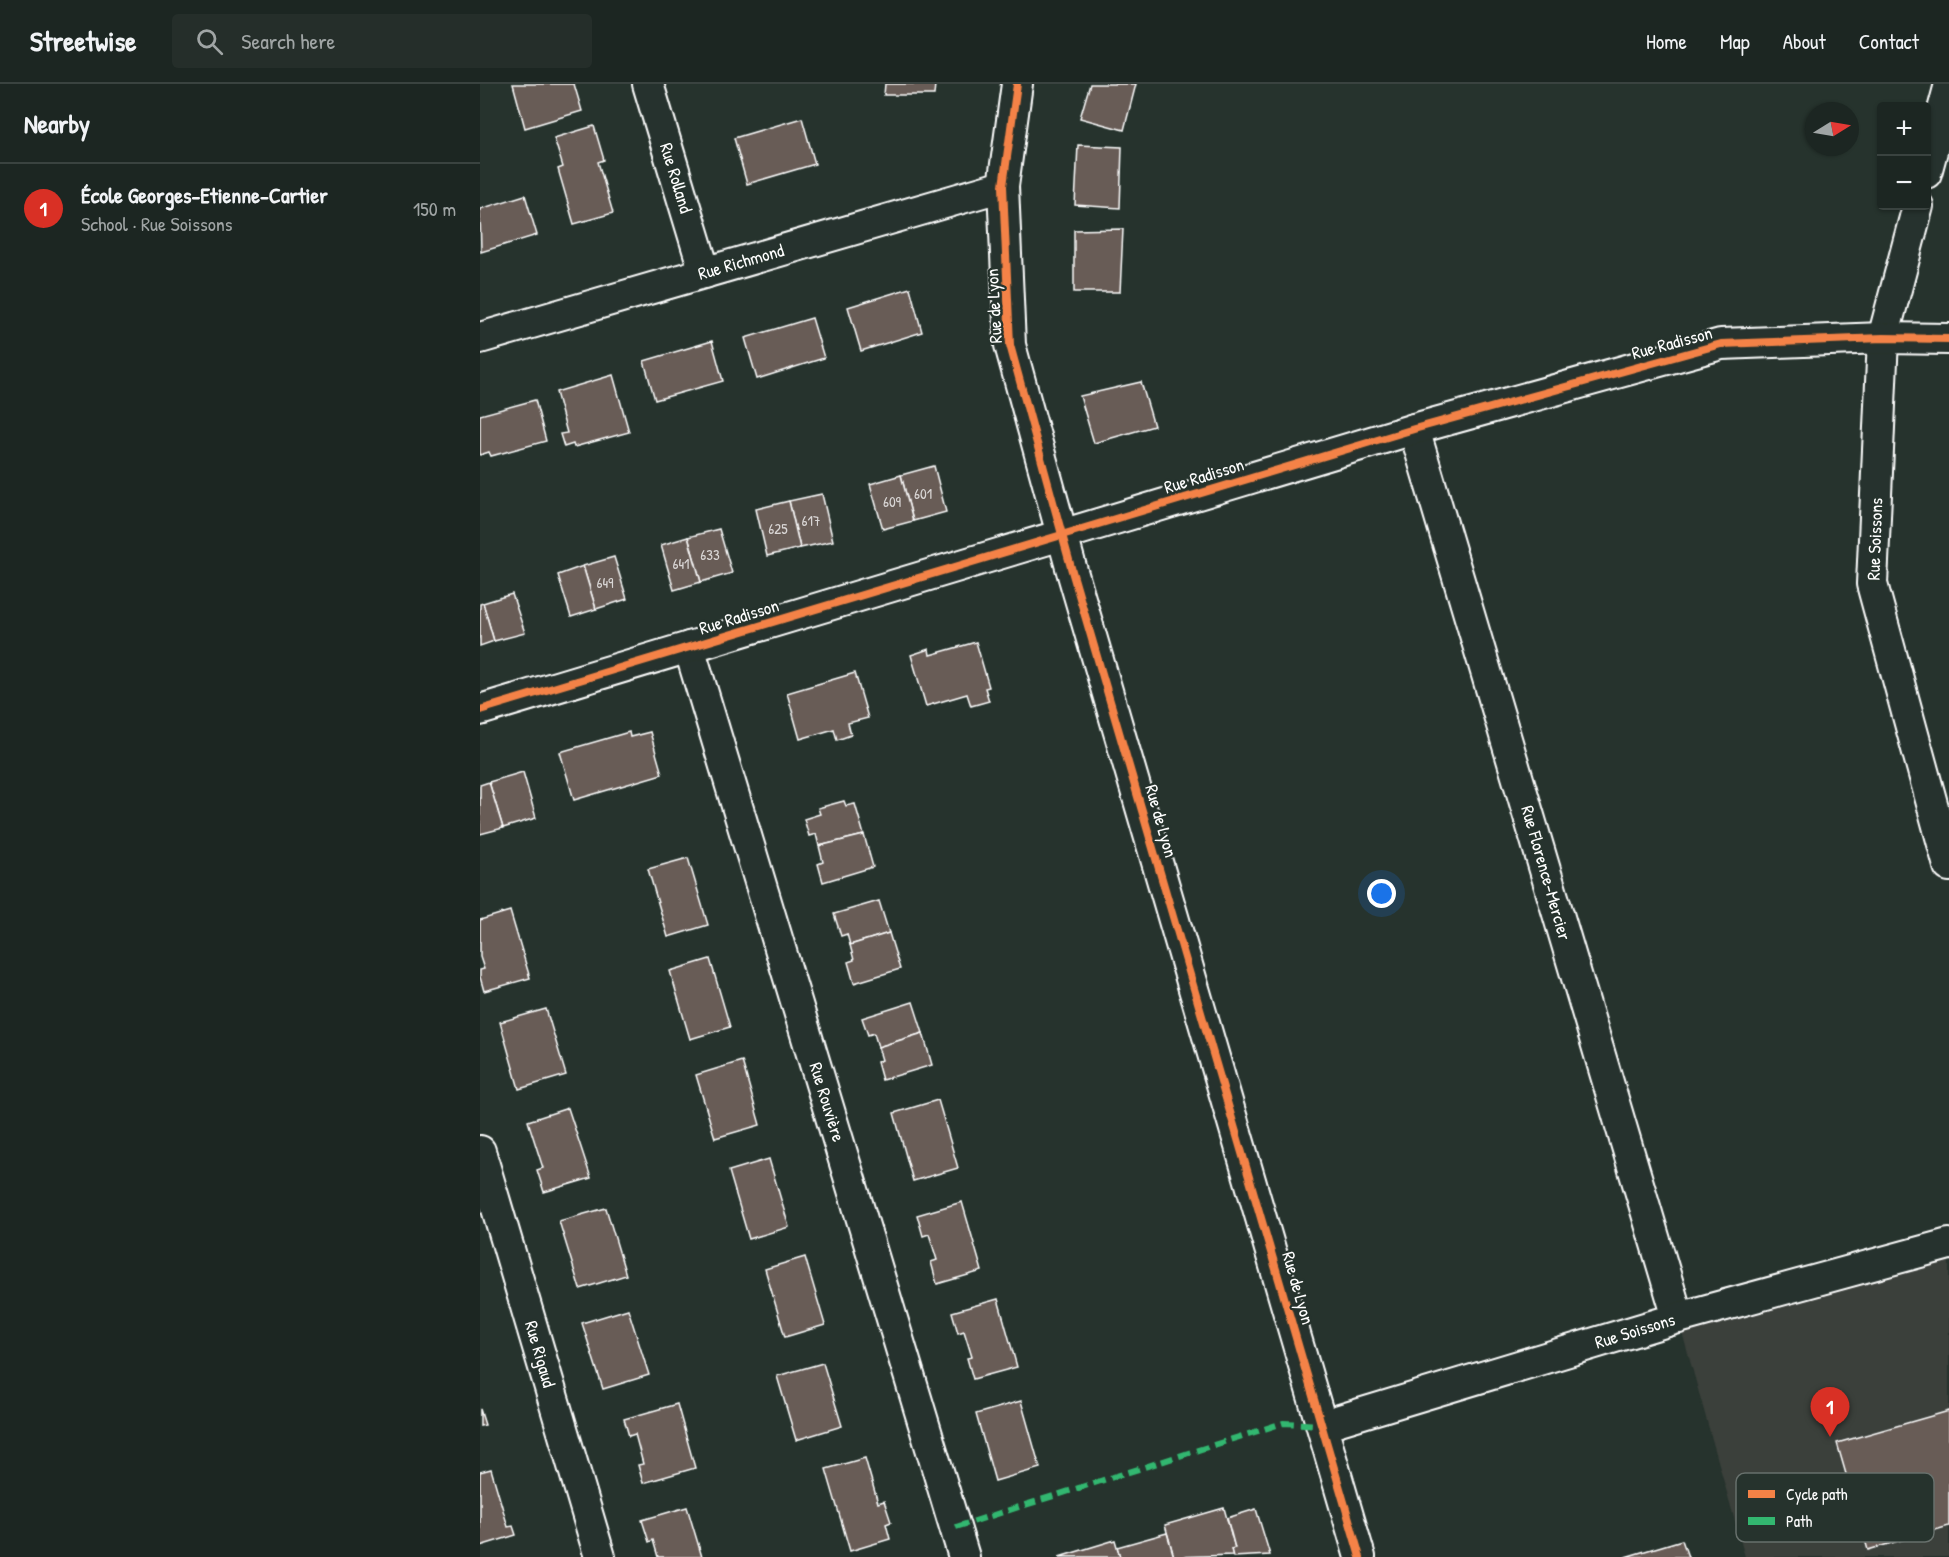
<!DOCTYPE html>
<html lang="en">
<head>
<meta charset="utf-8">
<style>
	body { margin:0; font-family:"Patrick Hand",sans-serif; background:#252e2a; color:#f1f3f6 }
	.controls { position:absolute; right:18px; top:18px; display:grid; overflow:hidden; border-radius:6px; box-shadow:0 2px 4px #0004 }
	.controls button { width:54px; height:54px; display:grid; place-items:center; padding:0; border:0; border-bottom:2px solid #3a4340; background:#1c2622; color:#f1f3f6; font:30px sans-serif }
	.compass { position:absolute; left:1325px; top:18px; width:54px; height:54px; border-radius:50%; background:#1c2622; box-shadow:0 2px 4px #0004; rotate:79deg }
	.you { position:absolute; left:902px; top:810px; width:21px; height:21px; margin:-15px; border:4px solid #fff; border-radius:50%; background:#1a73e8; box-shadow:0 0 0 9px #1a73e833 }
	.badge { display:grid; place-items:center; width:39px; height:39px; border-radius:50%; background:#d93025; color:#fff; font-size:20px; font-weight:700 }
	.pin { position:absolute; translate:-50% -50px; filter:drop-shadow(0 2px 3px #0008) }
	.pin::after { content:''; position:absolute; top:32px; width:21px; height:18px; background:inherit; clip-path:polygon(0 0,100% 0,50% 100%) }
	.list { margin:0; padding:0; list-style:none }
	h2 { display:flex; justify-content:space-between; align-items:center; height:78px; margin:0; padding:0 24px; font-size:26px }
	h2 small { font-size:20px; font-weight:400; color:#a0a5a5 }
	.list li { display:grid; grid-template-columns:39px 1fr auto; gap:18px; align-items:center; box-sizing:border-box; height:90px; padding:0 24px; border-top:2px solid #3a4340 }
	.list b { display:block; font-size:22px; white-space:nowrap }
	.list p { margin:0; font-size:20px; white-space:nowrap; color:#a0a5a5 }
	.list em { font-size:20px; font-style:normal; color:#a0a5a5 }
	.icon { flex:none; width:33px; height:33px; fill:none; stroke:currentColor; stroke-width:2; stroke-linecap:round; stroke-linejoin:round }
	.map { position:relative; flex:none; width:1469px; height:1473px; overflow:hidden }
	header { display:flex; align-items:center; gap:36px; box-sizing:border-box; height:84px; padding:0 30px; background:#1c2622; border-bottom:2px solid #3a4340 }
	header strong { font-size:28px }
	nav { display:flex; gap:33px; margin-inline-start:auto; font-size:21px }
	.search { width:420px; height:54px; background:#252e2a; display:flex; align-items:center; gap:15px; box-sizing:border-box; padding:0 21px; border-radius:6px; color:#a0a5a5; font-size:22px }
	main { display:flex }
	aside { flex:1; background:#1c2622 }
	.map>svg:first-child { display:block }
	.built { fill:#3a3f3a }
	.building { fill:#685c57; stroke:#fff; stroke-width:1.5 }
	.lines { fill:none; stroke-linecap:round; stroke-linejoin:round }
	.street-casing { stroke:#fff; stroke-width:34 }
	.street { stroke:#26332d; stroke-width:30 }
	.quiet { stroke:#33b770; stroke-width:6; stroke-dasharray:12 6; stroke-linecap:butt }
	.cycleway-casing { stroke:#26332d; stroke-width:11 }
	.cycleway { stroke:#f48246; stroke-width:8 }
	.labels { text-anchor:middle; stroke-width:4.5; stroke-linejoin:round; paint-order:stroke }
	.number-label { font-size:15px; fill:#d9d6d5 }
	.street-label { font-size:18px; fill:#fff; stroke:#26332d }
	.key { fill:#26332d; stroke:#67706c; stroke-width:1.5 }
	.key-label { font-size:16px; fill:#fff }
</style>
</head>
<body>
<header>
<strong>Streetwise</strong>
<div class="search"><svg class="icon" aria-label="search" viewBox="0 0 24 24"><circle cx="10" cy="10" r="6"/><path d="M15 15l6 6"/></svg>Search here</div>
<nav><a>Home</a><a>Map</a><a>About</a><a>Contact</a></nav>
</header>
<main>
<aside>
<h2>Nearby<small></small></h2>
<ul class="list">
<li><span class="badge">1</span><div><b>École Georges-Etienne-Cartier</b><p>School · Rue Soissons</p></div><em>150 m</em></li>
</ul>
</aside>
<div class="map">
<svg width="1469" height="1473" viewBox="0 0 1469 1473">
	<rect width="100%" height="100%" fill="#26332d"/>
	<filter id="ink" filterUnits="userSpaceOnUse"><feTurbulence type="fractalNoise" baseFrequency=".0167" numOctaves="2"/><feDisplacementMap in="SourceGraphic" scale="12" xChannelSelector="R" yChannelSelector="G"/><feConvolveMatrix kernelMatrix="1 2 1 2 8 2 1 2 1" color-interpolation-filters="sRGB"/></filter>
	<g filter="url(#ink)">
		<polygon class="built" points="1469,1160 1469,1473 1265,1473 1198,1234"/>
		<g class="building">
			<polygon points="33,0 94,0 102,27 45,44"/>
			<polygon points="405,0 455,0 454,11 404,11"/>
			<polygon points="610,0 656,0 644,46 600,34"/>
			<polygon points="322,34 335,80 267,100 254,54"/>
			<polygon points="114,42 124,76 118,78 133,129 94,140 78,85 83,83 74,54"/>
			<polygon points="598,61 642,63 640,124 595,121"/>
			<polygon points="45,111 57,151 1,168 0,125"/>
			<polygon points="643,145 640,208 594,208 594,146"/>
			<polygon points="430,204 442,248 381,267 368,223"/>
			<polygon points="332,234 344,274 277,295 265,254"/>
			<polygon points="232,257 243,297 175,316 164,277"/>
			<polygon points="133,291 149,348 94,363 93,360 84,363 80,350 87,349 76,308"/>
			<polygon points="661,298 674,342 614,359 600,312"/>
			<polygon points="55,316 66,357 11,372 9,368 0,371 0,331"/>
			<polygon points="454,382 466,428 433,437 421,391"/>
			<polygon points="421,391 433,437 403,445 390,400"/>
			<polygon points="342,410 353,457 320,464 309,417"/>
			<polygon points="309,417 320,464 287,472 276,425"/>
			<polygon points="239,445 252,489 221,498 208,453"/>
			<polygon points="208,453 221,498 194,506 181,461"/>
			<polygon points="134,473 147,515 116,525 103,482"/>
			<polygon points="103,482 116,525 91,533 78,491"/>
			<polygon points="32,510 45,549 14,557 3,519"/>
			<polygon points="3,519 14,557 0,562 0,520"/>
			<polygon points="496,558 509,603 505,604 509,617 491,622 487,610 446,622 431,571 449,565 450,571"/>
			<polygon points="375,589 388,634 368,639 371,651 357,656 354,645 320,655 307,609"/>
			<polygon points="149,648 150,653 170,648 182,690 94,716 80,668"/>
			<polygon points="43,688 56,734 23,744 9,698"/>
			<polygon points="9,698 23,744 0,750 0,701"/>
			<polygon points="364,717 366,722 375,720 384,751 339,762 336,750 329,752 324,735 340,730 338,724"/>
			<polygon points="384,751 393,783 343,798 338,780 343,778 339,762"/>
			<polygon points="208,774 228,841 188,853 168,785"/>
			<polygon points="399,817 409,849 370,861 367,850 361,852 354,830"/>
			<polygon points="30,827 50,894 4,907 0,893 0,886 4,885 0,873 0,836"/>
			<polygon points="409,849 420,885 374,899 368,878 374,876 370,861"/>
			<polygon points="230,875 250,943 210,955 190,887"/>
			<polygon points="433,918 443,949 398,963 394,949 388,951 382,934"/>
			<polygon points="66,925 86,991 39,1005 20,938"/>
			<polygon points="443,949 452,981 402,996 397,978 402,976 398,963"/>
			<polygon points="262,977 280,1041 235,1054 216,991"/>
			<polygon points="458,1016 478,1084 433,1097 414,1029"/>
			<polygon points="88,1024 111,1094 64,1108 57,1086 63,1084 48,1037"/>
			<polygon points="289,1075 309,1143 269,1155 249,1087"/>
			<polygon points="482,1118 502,1187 457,1200 451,1178 457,1176 449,1150 443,1152 437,1131"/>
			<polygon points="126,1124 146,1191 100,1205 79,1137"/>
			<polygon points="325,1173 345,1241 305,1253 285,1185"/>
			<polygon points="518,1215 537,1283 493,1295 487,1274 492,1273 484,1247 478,1249 472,1228"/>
			<polygon points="148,1225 169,1291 123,1305 102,1239"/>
			<polygon points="343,1279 362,1342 316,1356 297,1292"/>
			<polygon points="541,1317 560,1384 515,1397 496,1330"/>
			<polygon points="197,1320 215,1384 163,1399 158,1381 163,1380 155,1350 149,1352 144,1335"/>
			<polygon points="0,1325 5,1341 0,1342"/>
			<polygon points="1469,1327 1469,1442 1388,1466 1357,1359"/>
			<polygon points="385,1374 398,1419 404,1417 411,1438 406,1440 410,1455 370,1467 346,1385"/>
			<polygon points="11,1385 28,1443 33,1442 36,1451 0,1462 0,1388"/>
			<polygon points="207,1423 222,1473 178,1473 173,1456 169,1458 162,1436"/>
			<polygon points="744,1424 755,1464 751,1465 753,1471 694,1473 685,1441"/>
			<polygon points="776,1425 790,1471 753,1473 751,1465 755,1464 747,1434"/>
			<polygon points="687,1449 694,1473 640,1473 637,1463"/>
			<polygon points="635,1456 640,1473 579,1473"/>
			<polygon points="1202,1456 1208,1473 1145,1473"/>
		</g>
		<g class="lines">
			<defs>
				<g id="street">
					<polyline points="168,0 225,189"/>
					<polyline points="537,0 523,102 530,261 592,487 880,1473"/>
					<polyline points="1446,89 1469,4"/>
					<polyline points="1438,122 1403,254 1392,500 1469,782"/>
					<polyline points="0,254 523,102"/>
					<polyline points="934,345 1198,1234"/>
					<polyline points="209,563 484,1473"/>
					<polyline points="0,626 934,345 1241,260 1403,254 1469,255"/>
					<polyline points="0,1067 120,1473"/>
					<polyline points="843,1341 1198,1234 1469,1160"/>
				</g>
			</defs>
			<use href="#street" class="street-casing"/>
			<use href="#street" class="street"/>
			<polyline class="quiet" points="476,1443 803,1339 843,1341"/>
			<defs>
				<g id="cycleway">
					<polyline points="537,0 523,102 530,261 592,487 880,1473"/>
					<polyline points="0,626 934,345 1241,260 1403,254 1469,255"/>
				</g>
			</defs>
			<use href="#cycleway" class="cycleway-casing"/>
			<use href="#cycleway" class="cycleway"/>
		</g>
	</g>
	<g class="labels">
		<g class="number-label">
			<text x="443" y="415">601</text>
			<text x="412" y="423">609</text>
			<text x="331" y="442">617</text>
			<text x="298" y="450">625</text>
			<text x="230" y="476">633</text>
			<text x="201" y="485">641</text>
			<text x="125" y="504">649</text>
		</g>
		<g class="street-label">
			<text transform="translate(196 94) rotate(73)" y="6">Rue Rolland</text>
			<text transform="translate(261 178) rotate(-16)" y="6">Rue Richmond</text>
			<text transform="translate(514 222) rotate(-93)" y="6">Rue de Lyon</text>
			<text transform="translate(1192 259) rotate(-15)" y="6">Rue Radisson</text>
			<text transform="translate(724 392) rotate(-17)" y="6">Rue Radisson</text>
			<text transform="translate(1395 455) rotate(-88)" y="6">Rue Soissons</text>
			<text transform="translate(259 533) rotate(-17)" y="6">Rue Radisson</text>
			<text transform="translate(681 737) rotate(74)" y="6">Rue de Lyon</text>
			<text transform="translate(1066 789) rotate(74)" y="6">Rue Florence-Mercier</text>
			<text transform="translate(347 1018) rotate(73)" y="6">Rue Rouvière</text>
			<text transform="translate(818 1204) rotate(74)" y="6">Rue de Lyon</text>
			<text transform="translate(1155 1247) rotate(-17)" y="6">Rue Soissons</text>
			<text transform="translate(60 1270) rotate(74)" y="6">Rue Rigaud</text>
		</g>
	</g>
	<rect x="1256" y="1389" width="198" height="69" rx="9" class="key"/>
	<rect x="1268" y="1406" width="27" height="8" fill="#f48246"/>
	<rect x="1268" y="1433" width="27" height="8" fill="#33b770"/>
	<g class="key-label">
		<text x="1306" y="1416">Cycle path</text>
		<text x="1306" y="1443">Path</text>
	</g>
</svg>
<div class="controls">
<button>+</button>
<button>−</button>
</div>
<svg class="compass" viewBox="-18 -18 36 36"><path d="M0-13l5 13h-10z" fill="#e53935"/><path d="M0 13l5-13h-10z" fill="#a0a5a5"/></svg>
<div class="you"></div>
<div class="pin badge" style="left:1350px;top:1353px">1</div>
</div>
</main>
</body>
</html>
